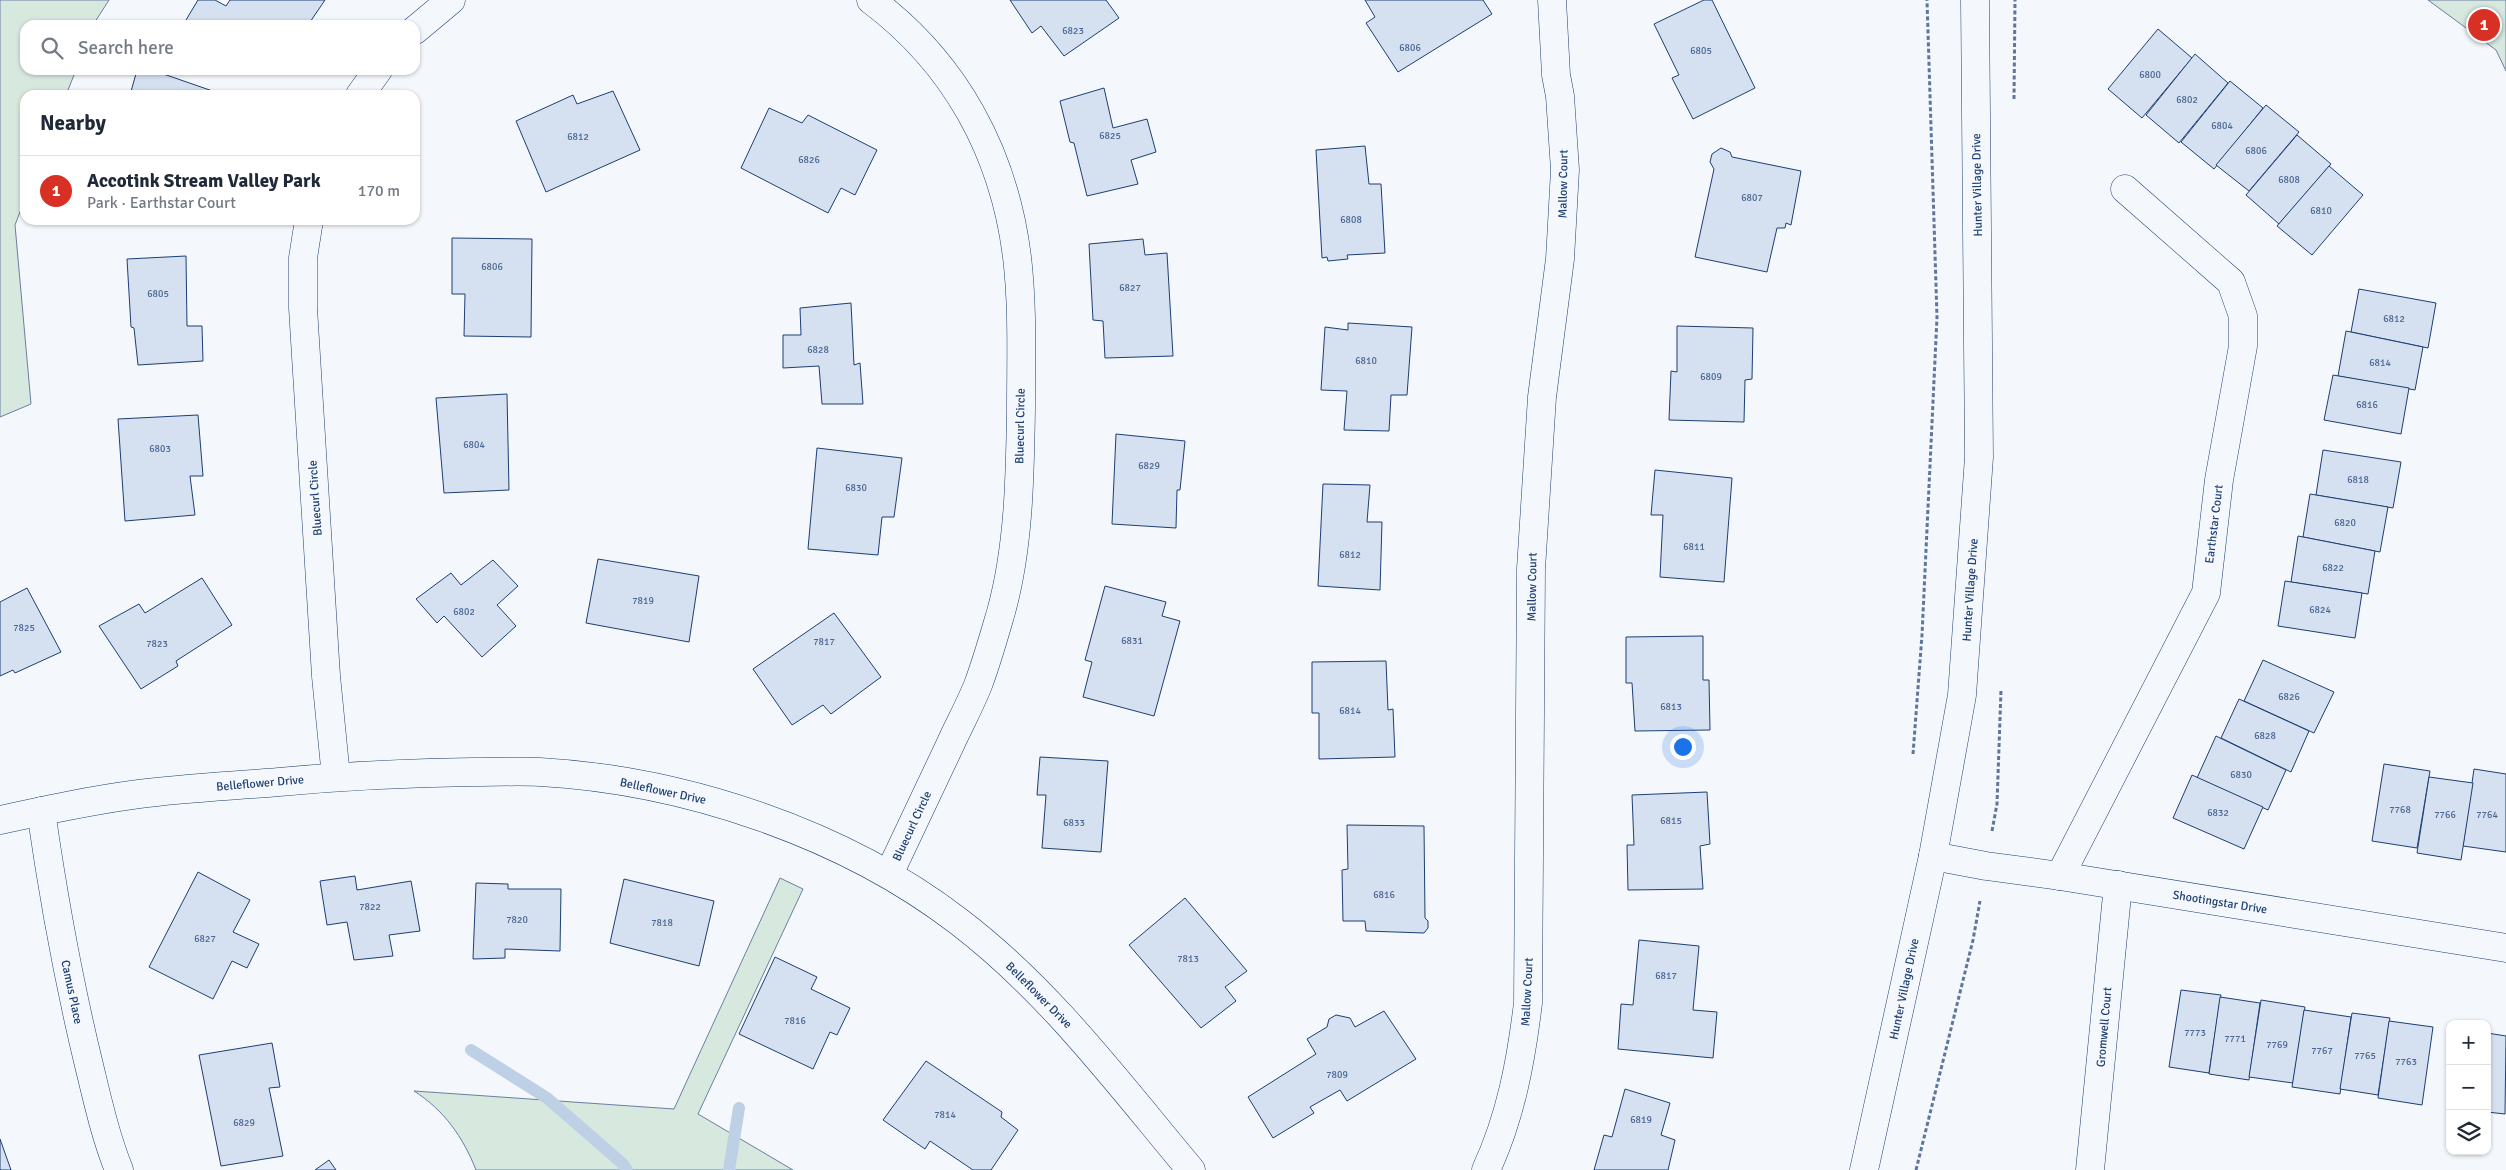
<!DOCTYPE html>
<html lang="en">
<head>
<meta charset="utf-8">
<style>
	body { margin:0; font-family:Signika,sans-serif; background:#f2f2f3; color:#1f2937 }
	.controls { position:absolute; right:15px; bottom:15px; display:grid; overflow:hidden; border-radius:10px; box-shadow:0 1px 4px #0004 }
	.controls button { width:45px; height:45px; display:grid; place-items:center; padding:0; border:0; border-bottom:1px solid #e0e1e3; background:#fff; color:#1f2937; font:25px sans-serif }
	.you { position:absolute; left:1682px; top:746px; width:18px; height:18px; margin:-12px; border:4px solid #fff; border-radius:50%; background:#1a73e8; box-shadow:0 0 0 8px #1a73e833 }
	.badge { display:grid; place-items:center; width:32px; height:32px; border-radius:50%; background:#d93025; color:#fff; font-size:16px; font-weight:700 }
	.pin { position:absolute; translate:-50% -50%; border:2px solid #fff; box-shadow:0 1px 5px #0006 }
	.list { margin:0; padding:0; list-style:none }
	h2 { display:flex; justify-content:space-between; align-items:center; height:65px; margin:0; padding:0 20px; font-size:21px }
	h2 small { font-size:16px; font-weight:400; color:#747a83 }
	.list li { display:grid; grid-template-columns:32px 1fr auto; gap:15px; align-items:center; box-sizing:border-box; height:70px; padding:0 20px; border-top:1px solid #e0e1e3 }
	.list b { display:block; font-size:19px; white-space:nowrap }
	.list p { margin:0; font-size:16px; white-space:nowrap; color:#747a83 }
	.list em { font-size:16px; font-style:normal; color:#747a83 }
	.icon { flex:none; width:28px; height:28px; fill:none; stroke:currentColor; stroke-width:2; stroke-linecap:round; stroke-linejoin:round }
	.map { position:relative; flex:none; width:2506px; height:1170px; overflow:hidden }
	.search { position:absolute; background:#fff; box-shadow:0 1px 4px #0004; left:20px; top:20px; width:400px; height:55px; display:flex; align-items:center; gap:12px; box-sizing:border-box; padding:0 18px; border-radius:15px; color:#747a83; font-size:19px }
	.panel { position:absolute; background:#fff; box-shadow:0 1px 4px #0004; left:20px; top:90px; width:400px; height:135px; border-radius:15px }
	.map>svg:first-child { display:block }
	.green { fill:#d7e8df; stroke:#687fa3 }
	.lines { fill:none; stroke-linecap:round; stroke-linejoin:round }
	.stream { stroke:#bed0e5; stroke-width:12 }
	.building { fill:#d5e0f0; stroke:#1d3f73 }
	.minor-casing { stroke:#1d3f73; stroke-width:29 }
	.tertiary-casing { stroke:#1d3f73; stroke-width:29 }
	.path { stroke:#5e769c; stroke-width:3; stroke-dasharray:4 2.5; stroke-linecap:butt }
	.minor { stroke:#f4f7fb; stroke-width:28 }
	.tertiary { stroke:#f4f7fb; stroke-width:28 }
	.labels { text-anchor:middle; stroke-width:4; stroke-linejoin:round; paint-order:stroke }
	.number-label { font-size:10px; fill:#4b6792 }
	.street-label { font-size:12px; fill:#1d3f73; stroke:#f4f7fb }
</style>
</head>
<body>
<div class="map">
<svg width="2506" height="1170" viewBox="0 0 2506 1170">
	<rect width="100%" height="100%" fill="#f4f7fb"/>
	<g class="green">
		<polygon points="0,0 109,0 93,25 25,25 25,70 76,70 66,95 25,95 25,199 15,225 31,404 0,417"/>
		<polygon points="2428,0 2506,0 2506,71 2496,50"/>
		<path d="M780,878L803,889L698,1114L793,1170H476C463,1137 444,1110 414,1091L674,1109Z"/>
	</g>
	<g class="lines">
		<g class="stream">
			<polyline points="471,1050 547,1098 623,1164 627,1170"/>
			<polyline points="729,1170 739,1108"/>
		</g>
	</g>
	<g class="building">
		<polygon points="198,0 215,0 226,6 230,0 325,0 308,25 183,25"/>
		<polygon points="1010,0 1106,0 1119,18 1064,56 1041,26 1032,33"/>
		<polygon points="1365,0 1483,0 1492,14 1398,72 1366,23 1375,17"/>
		<polygon points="1704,0 1712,0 1755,88 1693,119 1672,78 1679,75 1654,24"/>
		<polygon points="2158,29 2192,58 2142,118 2108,89"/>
		<polygon points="2195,54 2228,83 2179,143 2146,115"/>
		<polygon points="137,70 152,70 224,95 130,95"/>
		<polygon points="2230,81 2263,108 2214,169 2181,142"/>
		<polygon points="1104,88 1113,128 1147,119 1156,152 1131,160 1138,184 1087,196 1074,143 1070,142 1060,101"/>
		<polygon points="613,91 640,150 546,192 516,121 573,95 577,104"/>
		<polygon points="2266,105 2299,132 2249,191 2216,165"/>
		<polygon points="769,108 802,123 808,115 877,150 855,195 841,188 828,213 741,168"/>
		<polygon points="2297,135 2331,164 2279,224 2246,195"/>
		<polygon points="1365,146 1369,184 1381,184 1385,253 1347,255 1348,259 1328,261 1327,257 1322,258 1316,150"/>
		<polygon points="1721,148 1730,152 1732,157 1801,171 1791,225 1786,223 1785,228 1777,228 1767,272 1695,257 1714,169 1710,162 1712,154"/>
		<polygon points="2329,166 2363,195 2312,255 2277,226"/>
		<polygon points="452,238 532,239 531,337 464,336 465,294 452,294"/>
		<polygon points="1143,239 1145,255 1167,253 1173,356 1105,358 1103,321 1093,320 1089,244"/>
		<polygon points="186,256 187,326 202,326 203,361 138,365 134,328 131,327 127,259"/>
		<polygon points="2359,289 2436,303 2428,348 2351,332"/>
		<polygon points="851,303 854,365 860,363 863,404 822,404 819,366 783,368 783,335 801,335 800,308"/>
		<polygon points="1348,323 1412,327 1407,395 1391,395 1389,431 1344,430 1347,391 1321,390 1325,327 1348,330"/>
		<polygon points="1677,326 1753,328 1752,379 1745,380 1744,422 1669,420 1671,371 1677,372"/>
		<polygon points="2346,331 2423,347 2415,390 2338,376"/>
		<polygon points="2333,375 2409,388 2401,434 2324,420"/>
		<polygon points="507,394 509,490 444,493 436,398"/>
		<polygon points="198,415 203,476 190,476 195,515 125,521 118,419"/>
		<polygon points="1116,434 1185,441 1180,490 1177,490 1176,528 1112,524"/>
		<polygon points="817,448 902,458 894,517 882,517 878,555 808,549"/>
		<polygon points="2323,450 2401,462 2393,508 2316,495"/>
		<polygon points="1655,470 1732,478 1724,582 1660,577 1663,515 1651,515"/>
		<polygon points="1323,484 1370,485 1367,522 1382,522 1380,590 1318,586"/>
		<polygon points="2310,494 2388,507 2380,552 2303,537"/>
		<polygon points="2298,536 2375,551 2368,594 2291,582"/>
		<polygon points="598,559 699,576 689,642 586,623"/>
		<polygon points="493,560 518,586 497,605 516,626 482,657 444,616 437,623 416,599 451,573 461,585"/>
		<polygon points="202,578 232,625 176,661 178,666 141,689 99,626 139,604 145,613"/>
		<polygon points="2285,581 2362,593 2355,638 2278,626"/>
		<polygon points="1105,586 1166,602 1162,616 1180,621 1154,716 1083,697 1092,662 1085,660"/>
		<polygon points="27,588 61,652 15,673 13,670 0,676 0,602"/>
		<polygon points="834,613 881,677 831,714 823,705 792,725 753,669"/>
		<polygon points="1703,636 1703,680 1709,680 1710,730 1635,731 1632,683 1626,683 1626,637"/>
		<polygon points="2263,660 2334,692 2314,733 2244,701"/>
		<polygon points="1386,661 1388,710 1393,709 1395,757 1319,759 1319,713 1312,713 1312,662"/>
		<polygon points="2239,699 2309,731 2291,772 2221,738"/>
		<polygon points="2216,736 2286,770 2268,810 2197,778"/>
		<polygon points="1040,757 1108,761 1101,852 1042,848 1046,795 1037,795"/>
		<polygon points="2384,764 2430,771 2417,848 2372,841"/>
		<polygon points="2474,769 2506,774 2506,852 2463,846"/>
		<polygon points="2192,775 2263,807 2244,849 2173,818"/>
		<polygon points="2429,777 2473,783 2461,860 2417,853"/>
		<polygon points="1707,792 1710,844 1700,846 1703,889 1628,890 1627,845 1634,845 1632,795"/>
		<polygon points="1347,825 1424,826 1425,918 1428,921 1428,928 1424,933 1366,931 1365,921 1343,921 1342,870 1348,869"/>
		<polygon points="198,872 250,900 233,932 259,944 247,968 232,961 213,999 149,967"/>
		<polygon points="355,876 357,890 411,881 420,931 389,935 393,956 354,960 347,922 327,925 320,881"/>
		<polygon points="624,879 714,901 699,966 610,943"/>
		<polygon points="476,883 508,884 508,889 561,889 560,951 505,949 505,958 473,959"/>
		<polygon points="1185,898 1247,971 1225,987 1236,1001 1201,1028 1129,945"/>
		<polygon points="1639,940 1699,946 1693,1010 1717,1012 1713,1058 1618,1049 1621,1004 1633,1005"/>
		<polygon points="775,957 817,977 811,989 850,1008 837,1035 830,1032 813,1069 739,1034"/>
		<polygon points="2181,990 2221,995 2209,1073 2169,1067"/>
		<polygon points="2220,997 2260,1003 2249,1080 2209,1074"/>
		<polygon points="2261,1000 2305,1007 2293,1083 2249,1077"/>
		<polygon points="2304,1010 2351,1017 2340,1094 2292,1087"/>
		<polygon points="1384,1011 1416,1059 1347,1101 1340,1090 1310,1107 1314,1113 1273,1138 1248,1097 1316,1054 1307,1039 1327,1027 1329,1019 1336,1015 1350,1018 1355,1027"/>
		<polygon points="2352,1013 2390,1018 2378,1095 2340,1089"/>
		<polygon points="2389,1021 2433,1027 2422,1105 2378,1098"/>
		<polygon points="2487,1033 2506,1036 2505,1114 2487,1112"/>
		<polygon points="272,1043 280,1087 269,1088 283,1156 221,1166 199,1055"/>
		<polygon points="926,1061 1002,1112 1001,1117 1018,1130 991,1170 973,1170 930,1141 925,1149 883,1120"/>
		<polygon points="1625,1089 1670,1103 1661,1135 1675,1140 1668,1170 1594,1170 1604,1135 1612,1137"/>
		<polygon points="0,1139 11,1170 0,1170"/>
		<polygon points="329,1160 336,1170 315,1170"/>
	</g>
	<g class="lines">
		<defs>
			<g id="minor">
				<path d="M871,0C955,63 1004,152 1017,257C1023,307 1021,358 1021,409C1020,476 1019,547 1001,612C994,636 987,661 978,685C970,705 959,725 950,745C930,788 909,831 889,874"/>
				<polyline points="415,30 451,0"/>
				<polyline points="360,95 378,70"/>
				<polyline points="309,220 303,258 303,308 326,676 336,777"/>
				<path d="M41,811C53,895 68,978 88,1061C97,1098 105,1135 119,1170"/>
				<path d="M0,820C46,810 92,800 139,794C185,788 232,786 279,782C344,776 408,773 473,772C495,772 518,771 540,772C684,780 843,833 958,921C1049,990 1118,1083 1191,1170"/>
				<polyline points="1933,856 1986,866 2060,876 2506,948"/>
				<polyline points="2060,876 2206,593 2219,480 2243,346 2243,316 2231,282 2125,189"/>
				<path d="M1486,1170C1511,1116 1521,1061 1528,1003L1531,569L1542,397L1560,259L1565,170L1560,96L1556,75L1552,0"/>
				<polyline points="2090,1170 2118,885"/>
			</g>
			<polyline id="tertiary" points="1864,1170 1933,856 1962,695 1979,457 1975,0"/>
		</defs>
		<use href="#minor" class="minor-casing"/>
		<use href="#tertiary" class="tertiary-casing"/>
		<g class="path">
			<polyline points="2014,99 2015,0"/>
			<polyline points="1913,754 1922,635 1937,317 1927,0"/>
			<polyline points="1992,831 1997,804 2001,690"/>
			<polyline points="1916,1170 1973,940 1980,901"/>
		</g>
		<use href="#minor" class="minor"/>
		<use href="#tertiary" class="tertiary"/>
	</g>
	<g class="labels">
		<g class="number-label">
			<text x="1073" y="34">6823</text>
			<text x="1410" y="51">6806</text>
			<text x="1701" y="54">6805</text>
			<text x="2150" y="78">6800</text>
			<text x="2187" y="103">6802</text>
			<text x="2222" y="129">6804</text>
			<text x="1110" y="139">6825</text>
			<text x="578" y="140">6812</text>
			<text x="2256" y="154">6806</text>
			<text x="809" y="163">6826</text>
			<text x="2289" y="183">6808</text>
			<text x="1752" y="201">6807</text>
			<text x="2321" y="214">6810</text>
			<text x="1351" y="223">6808</text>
			<text x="492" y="270">6806</text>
			<text x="1130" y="291">6827</text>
			<text x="158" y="297">6805</text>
			<text x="2394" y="322">6812</text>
			<text x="818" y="353">6828</text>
			<text x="1366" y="364">6810</text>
			<text x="2380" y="366">6814</text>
			<text x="1711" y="380">6809</text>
			<text x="2367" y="408">6816</text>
			<text x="474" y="448">6804</text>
			<text x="160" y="452">6803</text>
			<text x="1149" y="469">6829</text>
			<text x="2358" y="483">6818</text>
			<text x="856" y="491">6830</text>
			<text x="2345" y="526">6820</text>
			<text x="1694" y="550">6811</text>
			<text x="1350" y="558">6812</text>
			<text x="2333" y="571">6822</text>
			<text x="643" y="604">7819</text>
			<text x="2320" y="613">6824</text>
			<text x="464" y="615">6802</text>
			<text x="24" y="631">7825</text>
			<text x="1132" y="644">6831</text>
			<text x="824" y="645">7817</text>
			<text x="157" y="647">7823</text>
			<text x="2289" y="700">6826</text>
			<text x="1671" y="710">6813</text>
			<text x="1350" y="714">6814</text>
			<text x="2265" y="739">6828</text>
			<text x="2241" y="778">6830</text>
			<text x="2400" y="813">7768</text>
			<text x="2218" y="816">6832</text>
			<text x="2445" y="818">7766</text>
			<text x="2487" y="818">7764</text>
			<text x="1671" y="824">6815</text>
			<text x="1074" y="826">6833</text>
			<text x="1384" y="898">6816</text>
			<text x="370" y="910">7822</text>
			<text x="517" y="923">7820</text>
			<text x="662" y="926">7818</text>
			<text x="205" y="942">6827</text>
			<text x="1188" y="962">7813</text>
			<text x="1666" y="979">6817</text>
			<text x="795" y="1024">7816</text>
			<text x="2195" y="1036">7773</text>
			<text x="2235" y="1042">7771</text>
			<text x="2277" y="1048">7769</text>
			<text x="2322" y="1054">7767</text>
			<text x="2365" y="1059">7765</text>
			<text x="2406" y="1065">7763</text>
			<text x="1337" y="1078">7809</text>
			<text x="945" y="1118">7814</text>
			<text x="1641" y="1123">6819</text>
			<text x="244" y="1126">6829</text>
		</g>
		<g class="street-label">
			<text transform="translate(1563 184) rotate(-89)" y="4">Mallow Court</text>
			<text transform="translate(1977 185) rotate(-91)" y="4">Hunter Village Drive</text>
			<text transform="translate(1020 426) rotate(-89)" y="4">Bluecurl Circle</text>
			<text transform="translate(315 498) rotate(-94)" y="4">Bluecurl Circle</text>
			<text transform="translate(2214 524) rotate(-83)" y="4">Earthstar Court</text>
			<text transform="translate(1532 587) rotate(-89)" y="4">Mallow Court</text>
			<text transform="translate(1970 590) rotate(-86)" y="4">Hunter Village Drive</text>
			<text transform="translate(260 783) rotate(-5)" y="4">Belleflower Drive</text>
			<text transform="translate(663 791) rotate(12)" y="4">Belleflower Drive</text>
			<text transform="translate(912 826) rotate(-65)" y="4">Bluecurl Circle</text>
			<text transform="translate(2220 902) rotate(9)" y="4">Shootingstar Drive</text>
			<text transform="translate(1904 989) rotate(-78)" y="4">Hunter Village Drive</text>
			<text transform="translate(72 992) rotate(78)" y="4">Camus Place</text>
			<text transform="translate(1527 992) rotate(-87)" y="4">Mallow Court</text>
			<text transform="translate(1039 995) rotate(45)" y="4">Belleflower Drive</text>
			<text transform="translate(2104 1027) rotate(-85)" y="4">Gromwell Court</text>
		</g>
	</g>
</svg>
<div class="controls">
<button>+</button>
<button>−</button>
<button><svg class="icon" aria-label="layers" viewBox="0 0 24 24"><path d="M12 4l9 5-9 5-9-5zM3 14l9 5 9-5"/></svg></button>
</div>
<div class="you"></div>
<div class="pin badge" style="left:2484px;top:25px">1</div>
<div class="search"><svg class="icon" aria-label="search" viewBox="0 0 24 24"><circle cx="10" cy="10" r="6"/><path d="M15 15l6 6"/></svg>Search here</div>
<section class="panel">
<h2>Nearby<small></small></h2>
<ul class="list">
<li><span class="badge">1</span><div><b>Accotink Stream Valley Park</b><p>Park · Earthstar Court</p></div><em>170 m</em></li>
</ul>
</section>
</div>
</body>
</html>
